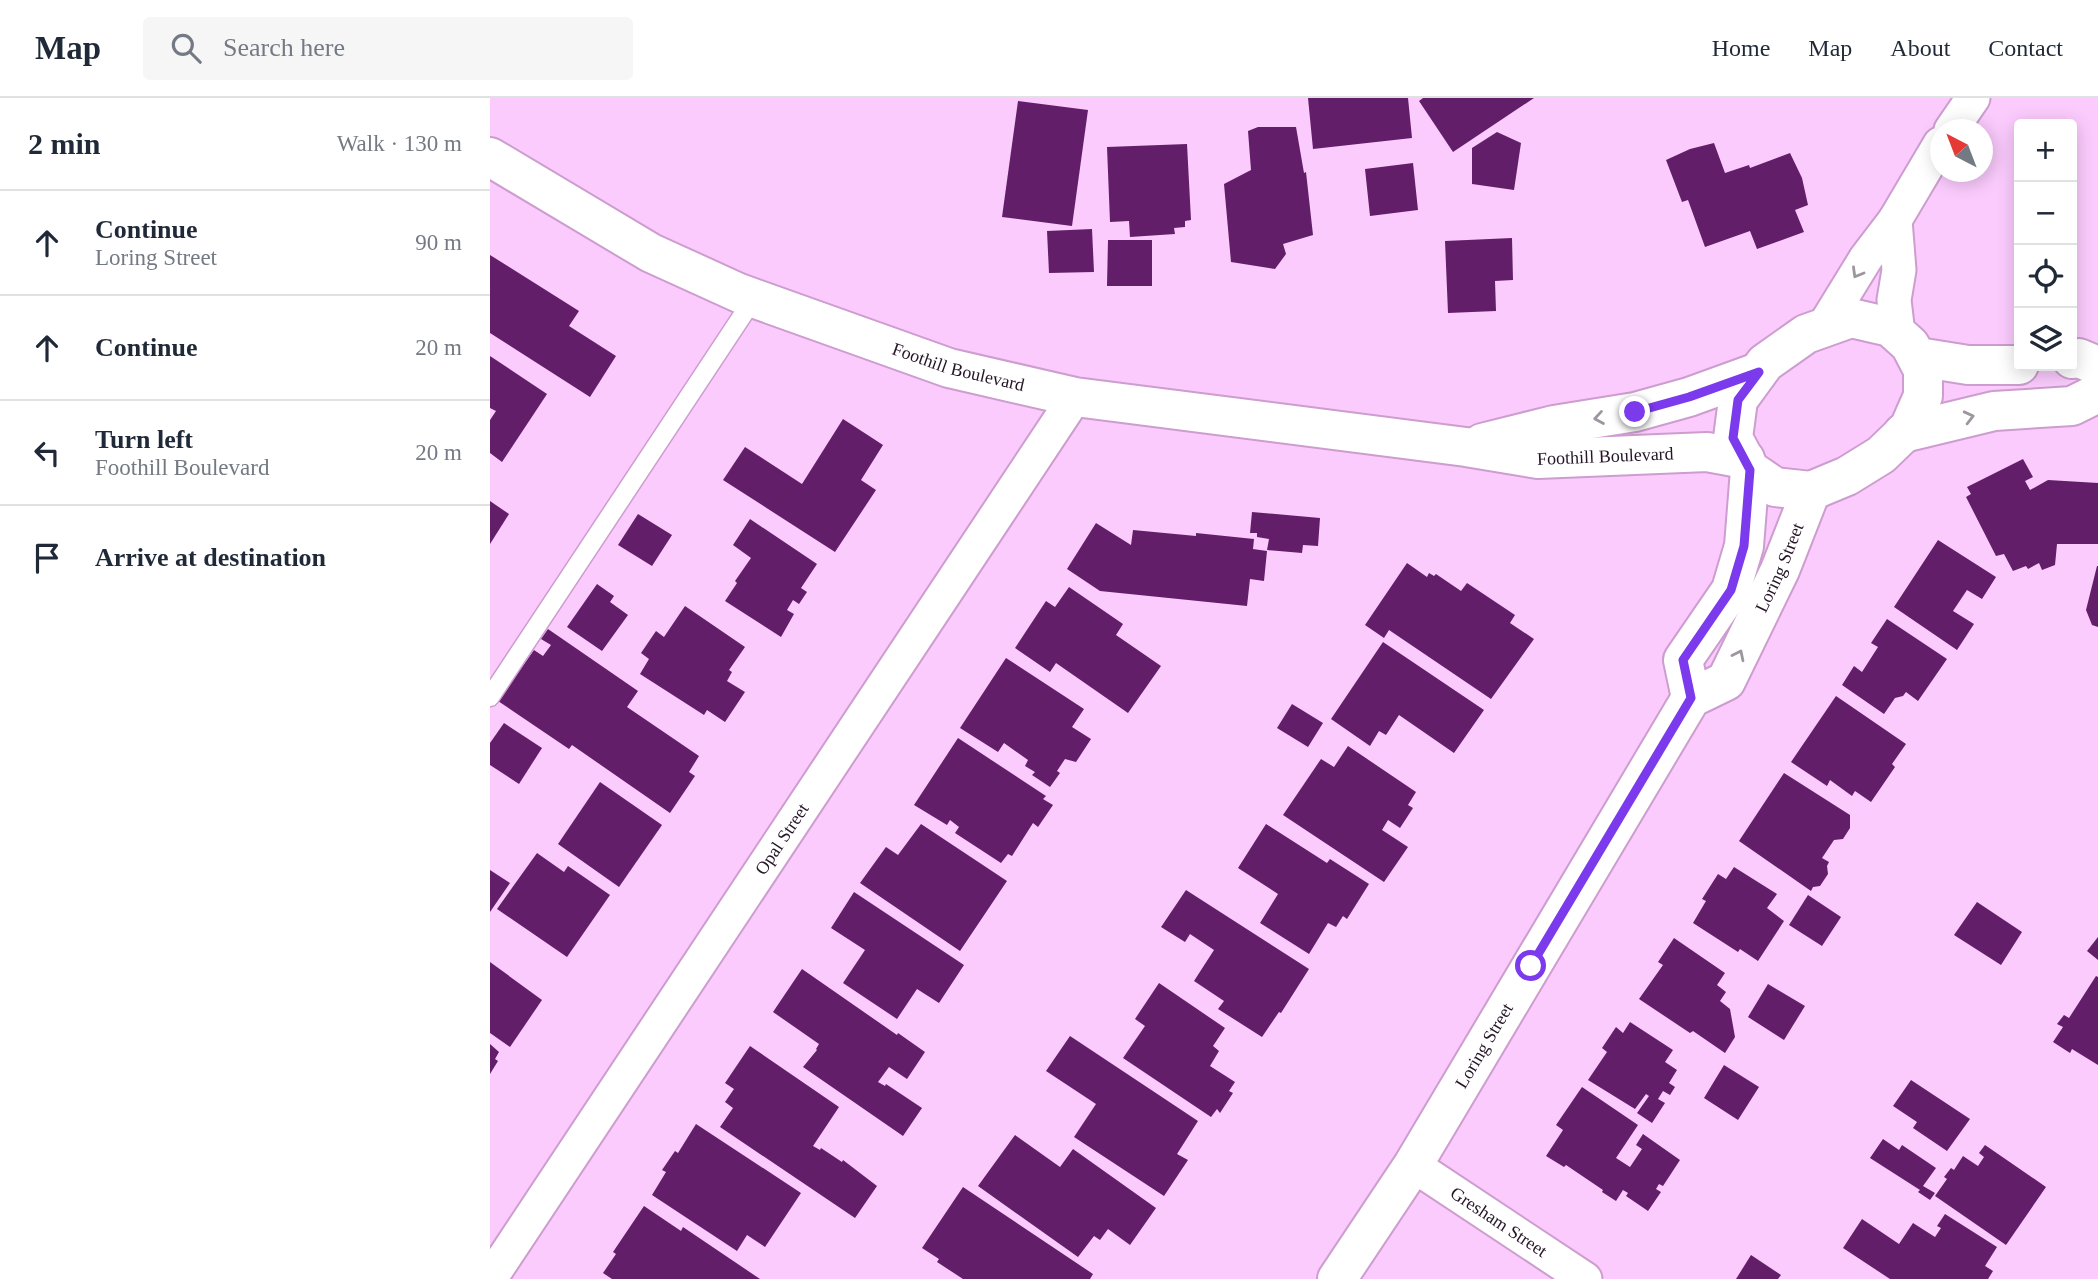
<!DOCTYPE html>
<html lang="en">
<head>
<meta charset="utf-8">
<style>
	body { margin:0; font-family:Georgia,serif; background:#f6f6f7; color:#1f2937 }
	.controls { position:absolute; right:21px; top:21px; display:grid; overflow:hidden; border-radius:7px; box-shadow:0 4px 18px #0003 }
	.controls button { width:63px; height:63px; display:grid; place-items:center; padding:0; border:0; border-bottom:2px solid #e0e1e3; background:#fff; color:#1f2937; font:35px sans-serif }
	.compass { position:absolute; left:1440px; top:21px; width:63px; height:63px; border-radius:50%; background:#fff; box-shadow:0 4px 18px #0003; rotate:318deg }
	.stop { position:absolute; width:21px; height:21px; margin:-16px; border:5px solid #7c3aed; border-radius:50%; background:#fff }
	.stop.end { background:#7c3aed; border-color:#fff; box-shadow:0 2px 7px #0008 }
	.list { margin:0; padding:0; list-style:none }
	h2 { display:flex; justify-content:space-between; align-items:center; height:91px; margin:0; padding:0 28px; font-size:30px }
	h2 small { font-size:23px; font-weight:400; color:#747a83 }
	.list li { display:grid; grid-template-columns:46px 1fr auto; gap:21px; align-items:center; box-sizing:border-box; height:105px; padding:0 28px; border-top:2px solid #e0e1e3 }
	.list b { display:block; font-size:26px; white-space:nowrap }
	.list p { margin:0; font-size:23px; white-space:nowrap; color:#747a83 }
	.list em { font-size:23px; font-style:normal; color:#747a83 }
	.icon { flex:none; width:38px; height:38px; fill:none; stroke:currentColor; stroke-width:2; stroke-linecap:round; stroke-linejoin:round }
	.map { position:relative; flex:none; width:1608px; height:1181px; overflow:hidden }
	header { display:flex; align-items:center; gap:42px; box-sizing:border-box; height:98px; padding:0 35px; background:#fff; border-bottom:2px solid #e0e1e3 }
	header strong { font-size:33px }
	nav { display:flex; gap:38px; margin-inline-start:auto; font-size:24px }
	.search { width:490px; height:63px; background:#f6f6f7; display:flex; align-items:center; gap:18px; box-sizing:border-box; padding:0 24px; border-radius:7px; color:#747a83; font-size:26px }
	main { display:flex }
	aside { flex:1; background:#fff }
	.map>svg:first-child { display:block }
	.building { fill:#621e68 }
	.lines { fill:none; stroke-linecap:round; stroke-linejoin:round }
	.service-casing { stroke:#cc9dce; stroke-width:21 }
	.minor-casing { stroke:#cc9dce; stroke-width:37 }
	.tertiary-casing { stroke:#cc9dce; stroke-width:42 }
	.secondary-casing { stroke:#cc9dce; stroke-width:42 }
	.service { stroke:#fff; stroke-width:18 }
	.minor { stroke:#fff; stroke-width:33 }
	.tertiary { stroke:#fff; stroke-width:38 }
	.secondary { stroke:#fff; stroke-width:38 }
	.oneway { stroke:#9d969e }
	.route { stroke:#7c3aed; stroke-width:9 }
	.labels { text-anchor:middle; stroke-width:7; stroke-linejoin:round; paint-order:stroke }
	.street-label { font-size:18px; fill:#261527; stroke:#fbcbfd }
</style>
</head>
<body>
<header>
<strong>Map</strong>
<div class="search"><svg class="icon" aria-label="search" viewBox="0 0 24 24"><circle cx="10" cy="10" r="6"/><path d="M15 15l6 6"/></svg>Search here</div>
<nav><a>Home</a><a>Map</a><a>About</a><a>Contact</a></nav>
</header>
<main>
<aside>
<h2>2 min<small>Walk · 130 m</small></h2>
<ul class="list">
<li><svg class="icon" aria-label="ahead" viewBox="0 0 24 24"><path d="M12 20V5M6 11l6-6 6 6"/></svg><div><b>Continue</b><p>Loring Street</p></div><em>90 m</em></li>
<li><svg class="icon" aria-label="ahead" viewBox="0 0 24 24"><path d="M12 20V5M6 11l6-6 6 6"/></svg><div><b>Continue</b></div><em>20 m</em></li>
<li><svg class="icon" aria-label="left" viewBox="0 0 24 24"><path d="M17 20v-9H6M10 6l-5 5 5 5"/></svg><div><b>Turn left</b><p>Foothill Boulevard</p></div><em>20 m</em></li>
<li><svg class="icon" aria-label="arrive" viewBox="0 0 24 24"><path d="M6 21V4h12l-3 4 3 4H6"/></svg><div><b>Arrive at destination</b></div></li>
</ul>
</aside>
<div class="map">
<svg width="1608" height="1181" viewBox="0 0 1608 1181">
	<rect width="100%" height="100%" fill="#fbcbfd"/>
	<g class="building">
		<polygon points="818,0 918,0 922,40 823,51"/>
		<polygon points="933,0 1044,0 963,54 929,3"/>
		<polygon points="528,3 598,12 582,128 512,119"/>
		<polygon points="768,29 806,29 814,75 816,74 823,137 793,146 796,156 785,171 741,164 734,86 761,72 758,33"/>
		<polygon points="1007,34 1031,45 1024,92 982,86 982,50"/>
		<polygon points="1224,45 1235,75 1259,67 1260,70 1300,55 1312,80 1318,107 1305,112 1314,134 1267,151 1260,133 1215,149 1198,102 1192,104 1176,62 1200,51"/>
		<polygon points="697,46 701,122 695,123 695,129 684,130 685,136 640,139 639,123 620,124 617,49"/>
		<polygon points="923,65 928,112 880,118 875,71"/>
		<polygon points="602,131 604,174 559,175 557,133"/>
		<polygon points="1022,140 1023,182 1005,183 1006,213 958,215 955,143"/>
		<polygon points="618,142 662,142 662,188 617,188"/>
		<polygon points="0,157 89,213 79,228 126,258 100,299 0,235"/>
		<polygon points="0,258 57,296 12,364 0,355 0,322 6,313 0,310"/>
		<polygon points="353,321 393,347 371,382 386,392 345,454 233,382 255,349 312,386"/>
		<polygon points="1533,361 1543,379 1535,383 1540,392 1558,382 1608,385 1608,446 1567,446 1565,467 1552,472 1549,465 1538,471 1536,468 1523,473 1514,456 1506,458 1476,399 1481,396 1477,389"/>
		<polygon points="0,403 19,416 0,446"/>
		<polygon points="762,414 830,420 828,448 813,447 812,455 777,452 779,441 767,439 767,435 760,435"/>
		<polygon points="148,416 182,437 162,468 128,447"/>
		<polygon points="260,421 327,466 311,490 317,494 309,506 303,502 297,512 304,516 291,539 235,503 247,485 245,483 261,460 243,447"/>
		<polygon points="606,425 641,447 643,432 706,438 706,435 764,441 763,451 777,453 774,483 760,481 757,508 610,493 577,471"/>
		<polygon points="1448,442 1506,479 1492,501 1477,492 1463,513 1484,526 1467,552 1404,509"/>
		<polygon points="917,465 937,479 939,475 944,478 946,476 971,493 977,485 1025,517 1020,525 1044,541 1001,601 899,532 894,540 875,527"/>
		<polygon points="1607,468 1608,468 1608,529 1602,527 1596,512"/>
		<polygon points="107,486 124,498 120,504 138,517 112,553 77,529"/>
		<polygon points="579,489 633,526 626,537 671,568 638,615 566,565 560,574 525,550 556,503 565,509"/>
		<polygon points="195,508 255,549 239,572 242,574 237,583 255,594 235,624 217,612 214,617 150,576 159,561 151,555 166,533 174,539"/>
		<polygon points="1397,521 1457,561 1428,603 1416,594 1413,598 1405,600 1394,616 1352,587 1364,568 1372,574 1388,549 1381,545"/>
		<polygon points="58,531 148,593 137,609 209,658 199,674 205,678 180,715 82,647 79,651 8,603 44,552 53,558 61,547 51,541"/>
		<polygon points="893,544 994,612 964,655 909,617 896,637 889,633 880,648 841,621"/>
		<polygon points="516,560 594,611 582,629 601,641 586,664 575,661 567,673 570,675 560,689 542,677 545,674 535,668 538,662 514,645 508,654 470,630"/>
		<polygon points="1346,598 1416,646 1402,666 1405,669 1381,704 1365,693 1362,698 1340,682 1337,688 1301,664"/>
		<polygon points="802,606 833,625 818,649 787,630"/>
		<polygon points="14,625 52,650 29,686 0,667 0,645"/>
		<polygon points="468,640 556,698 553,701 563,707 548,729 543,725 522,758 518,756 511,765 465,735 469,729 460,722 457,727 424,707"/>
		<polygon points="858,648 926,694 918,707 923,710 910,730 898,722 892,732 918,749 894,784 793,717 831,661 844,669"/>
		<polygon points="1294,675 1360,717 1360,730 1353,741 1344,742 1332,760 1339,764 1337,768 1338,776 1330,788 1323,789 1321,793 1249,743"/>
		<polygon points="110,684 172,727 129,789 68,746"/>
		<polygon points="431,726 517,783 470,853 370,785 396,749 408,757"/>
		<polygon points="776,726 837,765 840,761 879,786 857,821 853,818 846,829 838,825 819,856 770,825 788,796 748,770"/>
		<polygon points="47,755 74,774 78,768 120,797 77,859 7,811"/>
		<polygon points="1244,769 1287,796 1277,810 1294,823 1268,863 1250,851 1248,854 1203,825 1216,803 1212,801 1228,776 1236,781"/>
		<polygon points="0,772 20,785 0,814"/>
		<polygon points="696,792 819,871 791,915 789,914 772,939 728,911 734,903 704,883 724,852 700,836 695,844 671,829"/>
		<polygon points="364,794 474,867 449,905 427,891 407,921 353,885 375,852 341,830"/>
		<polygon points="1318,797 1351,819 1332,848 1299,827"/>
		<polygon points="1487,804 1532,834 1511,867 1464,837"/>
		<polygon points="1608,839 1608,862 1597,853"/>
		<polygon points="1184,840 1235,875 1227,887 1236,894 1230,903 1240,911 1245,939 1235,955 1203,933 1200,935 1149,901 1173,867 1168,864"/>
		<polygon points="0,864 52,902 20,949 0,935"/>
		<polygon points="312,871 407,937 408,935 435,954 417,981 399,969 388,984 395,988 396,986 432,1010 413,1038 313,969 327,952 326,951 329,946 283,914"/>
		<polygon points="1606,878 1608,879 1608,967 1582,951 1580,955 1563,944 1573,929 1567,926 1574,917 1579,920"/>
		<polygon points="669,885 735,930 723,948 729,953 720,968 745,984 739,993 743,995 730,1015 727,1011 721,1019 633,960 655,928 645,921"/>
		<polygon points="1278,886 1315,908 1294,942 1258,919"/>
		<polygon points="1140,924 1183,952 1175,964 1187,972 1179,985 1185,989 1180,997 1173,993 1168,1001 1175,1005 1162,1025 1147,1015 1159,998 1156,996 1145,1011 1098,982 1117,954 1112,950 1126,929 1133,935"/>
		<polygon points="580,938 708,1023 687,1056 698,1062 674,1098 584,1039 606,1006 556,973"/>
		<polygon points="0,946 9,954 5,961 8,963 0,976"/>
		<polygon points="260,948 349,1009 323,1048 330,1052 331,1050 352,1064 353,1062 387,1088 365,1120 230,1029 243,1010 235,1004 244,991 235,985"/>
		<polygon points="1234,967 1269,989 1248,1022 1214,1000"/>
		<polygon points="1421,982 1480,1021 1457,1053 1423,1030 1427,1024 1403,1008"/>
		<polygon points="1092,989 1148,1027 1126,1060 1140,1069 1152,1051 1146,1047 1153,1036 1190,1062 1173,1088 1169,1086 1166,1091 1171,1094 1158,1113 1136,1098 1138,1095 1133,1092 1126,1103 1112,1094 1113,1092 1076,1067 1074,1069 1056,1058 1073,1032 1066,1027"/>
		<polygon points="206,1026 311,1095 275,1149 257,1137 247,1153 162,1097 176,1074 172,1072 185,1053 188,1055"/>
		<polygon points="525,1037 570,1069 583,1051 666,1110 640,1147 618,1131 610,1142 604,1138 588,1159 488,1088"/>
		<polygon points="1393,1041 1409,1052 1412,1047 1446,1070 1433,1088 1445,1095 1440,1102 1428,1094 1430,1092 1380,1060"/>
		<polygon points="1495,1047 1556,1089 1516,1147 1445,1098 1457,1081 1454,1079 1461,1070 1464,1072 1473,1058 1488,1068 1494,1059 1489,1055"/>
		<polygon points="473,1089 603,1176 600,1181 473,1181 447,1164 449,1161 432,1150"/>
		<polygon points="154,1108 191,1133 193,1129 270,1181 122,1181 113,1175 126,1156 123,1154"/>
		<polygon points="1455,1116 1507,1149 1495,1168 1503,1173 1498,1181 1400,1181 1353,1150 1372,1121 1409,1146 1423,1125 1445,1139 1451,1130 1447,1128"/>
		<polygon points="1261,1157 1291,1177 1288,1181 1246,1181"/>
	</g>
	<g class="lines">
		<defs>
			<polyline id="service" points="0,599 264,200"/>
			<g id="minor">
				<polyline points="1461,32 1483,0"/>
				<polyline points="1405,122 1409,172 1404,202 1408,236"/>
				<polyline points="1333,230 1376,160 1405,122 1450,46"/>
				<path id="s1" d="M923,1067L1095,1181"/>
				<path id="s2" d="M0,1181L585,299"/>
			</g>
			<g id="tertiary">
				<polyline points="1201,600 1193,562 1241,492 1254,448 1260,372"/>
				<path id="s3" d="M847,1181L923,1067L1201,600L1236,583L1290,472L1321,393"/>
			</g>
			<g id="secondary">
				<path id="s4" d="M0,59L161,155L249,195L459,270L585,299L976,349L1048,361L1217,354L1255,361"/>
				<polygon points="1361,220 1400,229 1420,247 1433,272 1433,298 1419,330 1391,357 1357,378 1321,393 1285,389 1260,372 1243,340 1248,302 1275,265 1316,236"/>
				<polyline points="1428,259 1478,267 1529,267"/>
				<polyline points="1582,261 1589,260 1608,268"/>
				<polyline points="1413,335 1504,313 1582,308 1608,295"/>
				<polyline points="992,345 1064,327 1145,314 1199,299 1268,274"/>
			</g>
		</defs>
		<use href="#service" class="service-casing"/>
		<use href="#minor" class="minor-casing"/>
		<use href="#tertiary" class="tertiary-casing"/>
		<use href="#secondary" class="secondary-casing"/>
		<use href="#service" class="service"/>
		<use href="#minor" class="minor"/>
		<use href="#tertiary" class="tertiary"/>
		<use href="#secondary" class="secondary"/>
	</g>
	<defs><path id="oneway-chevron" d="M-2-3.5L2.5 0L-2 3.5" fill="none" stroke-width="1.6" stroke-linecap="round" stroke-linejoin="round" transform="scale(1.75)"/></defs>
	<g class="oneway">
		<use href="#oneway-chevron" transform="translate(1367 175) rotate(120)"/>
		<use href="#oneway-chevron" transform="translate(1479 319) rotate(-14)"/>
		<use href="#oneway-chevron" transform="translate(1109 320) rotate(171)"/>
		<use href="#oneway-chevron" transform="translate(1249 557) rotate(-64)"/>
	</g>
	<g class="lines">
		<polyline class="route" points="1041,868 1201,600 1193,562 1241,492 1254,448 1260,372 1243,340 1248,302 1269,274 1199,299 1145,314"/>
	</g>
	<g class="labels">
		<g class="street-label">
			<text dy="6" stroke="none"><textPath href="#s4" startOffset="516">Foothill Boulevard</textPath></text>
			<text dy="6" stroke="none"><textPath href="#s4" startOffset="1171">Foothill Boulevard</textPath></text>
			<text dy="6" stroke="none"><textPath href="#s3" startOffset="845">Loring Street</textPath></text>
			<text dy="6" stroke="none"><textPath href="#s2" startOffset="528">Opal Street</textPath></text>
			<text dy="6" stroke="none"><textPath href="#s3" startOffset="276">Loring Street</textPath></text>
			<text dy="6" stroke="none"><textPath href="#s1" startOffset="103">Gresham Street</textPath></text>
		</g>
	</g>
</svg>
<div class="controls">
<button>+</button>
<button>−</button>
<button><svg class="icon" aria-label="locate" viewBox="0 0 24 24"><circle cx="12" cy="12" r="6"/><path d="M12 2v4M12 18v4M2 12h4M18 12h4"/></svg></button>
<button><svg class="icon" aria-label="layers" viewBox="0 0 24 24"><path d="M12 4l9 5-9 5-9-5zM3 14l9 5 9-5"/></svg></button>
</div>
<svg class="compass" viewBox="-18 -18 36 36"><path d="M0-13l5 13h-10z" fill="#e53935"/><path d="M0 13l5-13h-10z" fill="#747a83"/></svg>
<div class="stop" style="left:1041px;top:868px"></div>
<div class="stop end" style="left:1145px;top:314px"></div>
</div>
</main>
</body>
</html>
